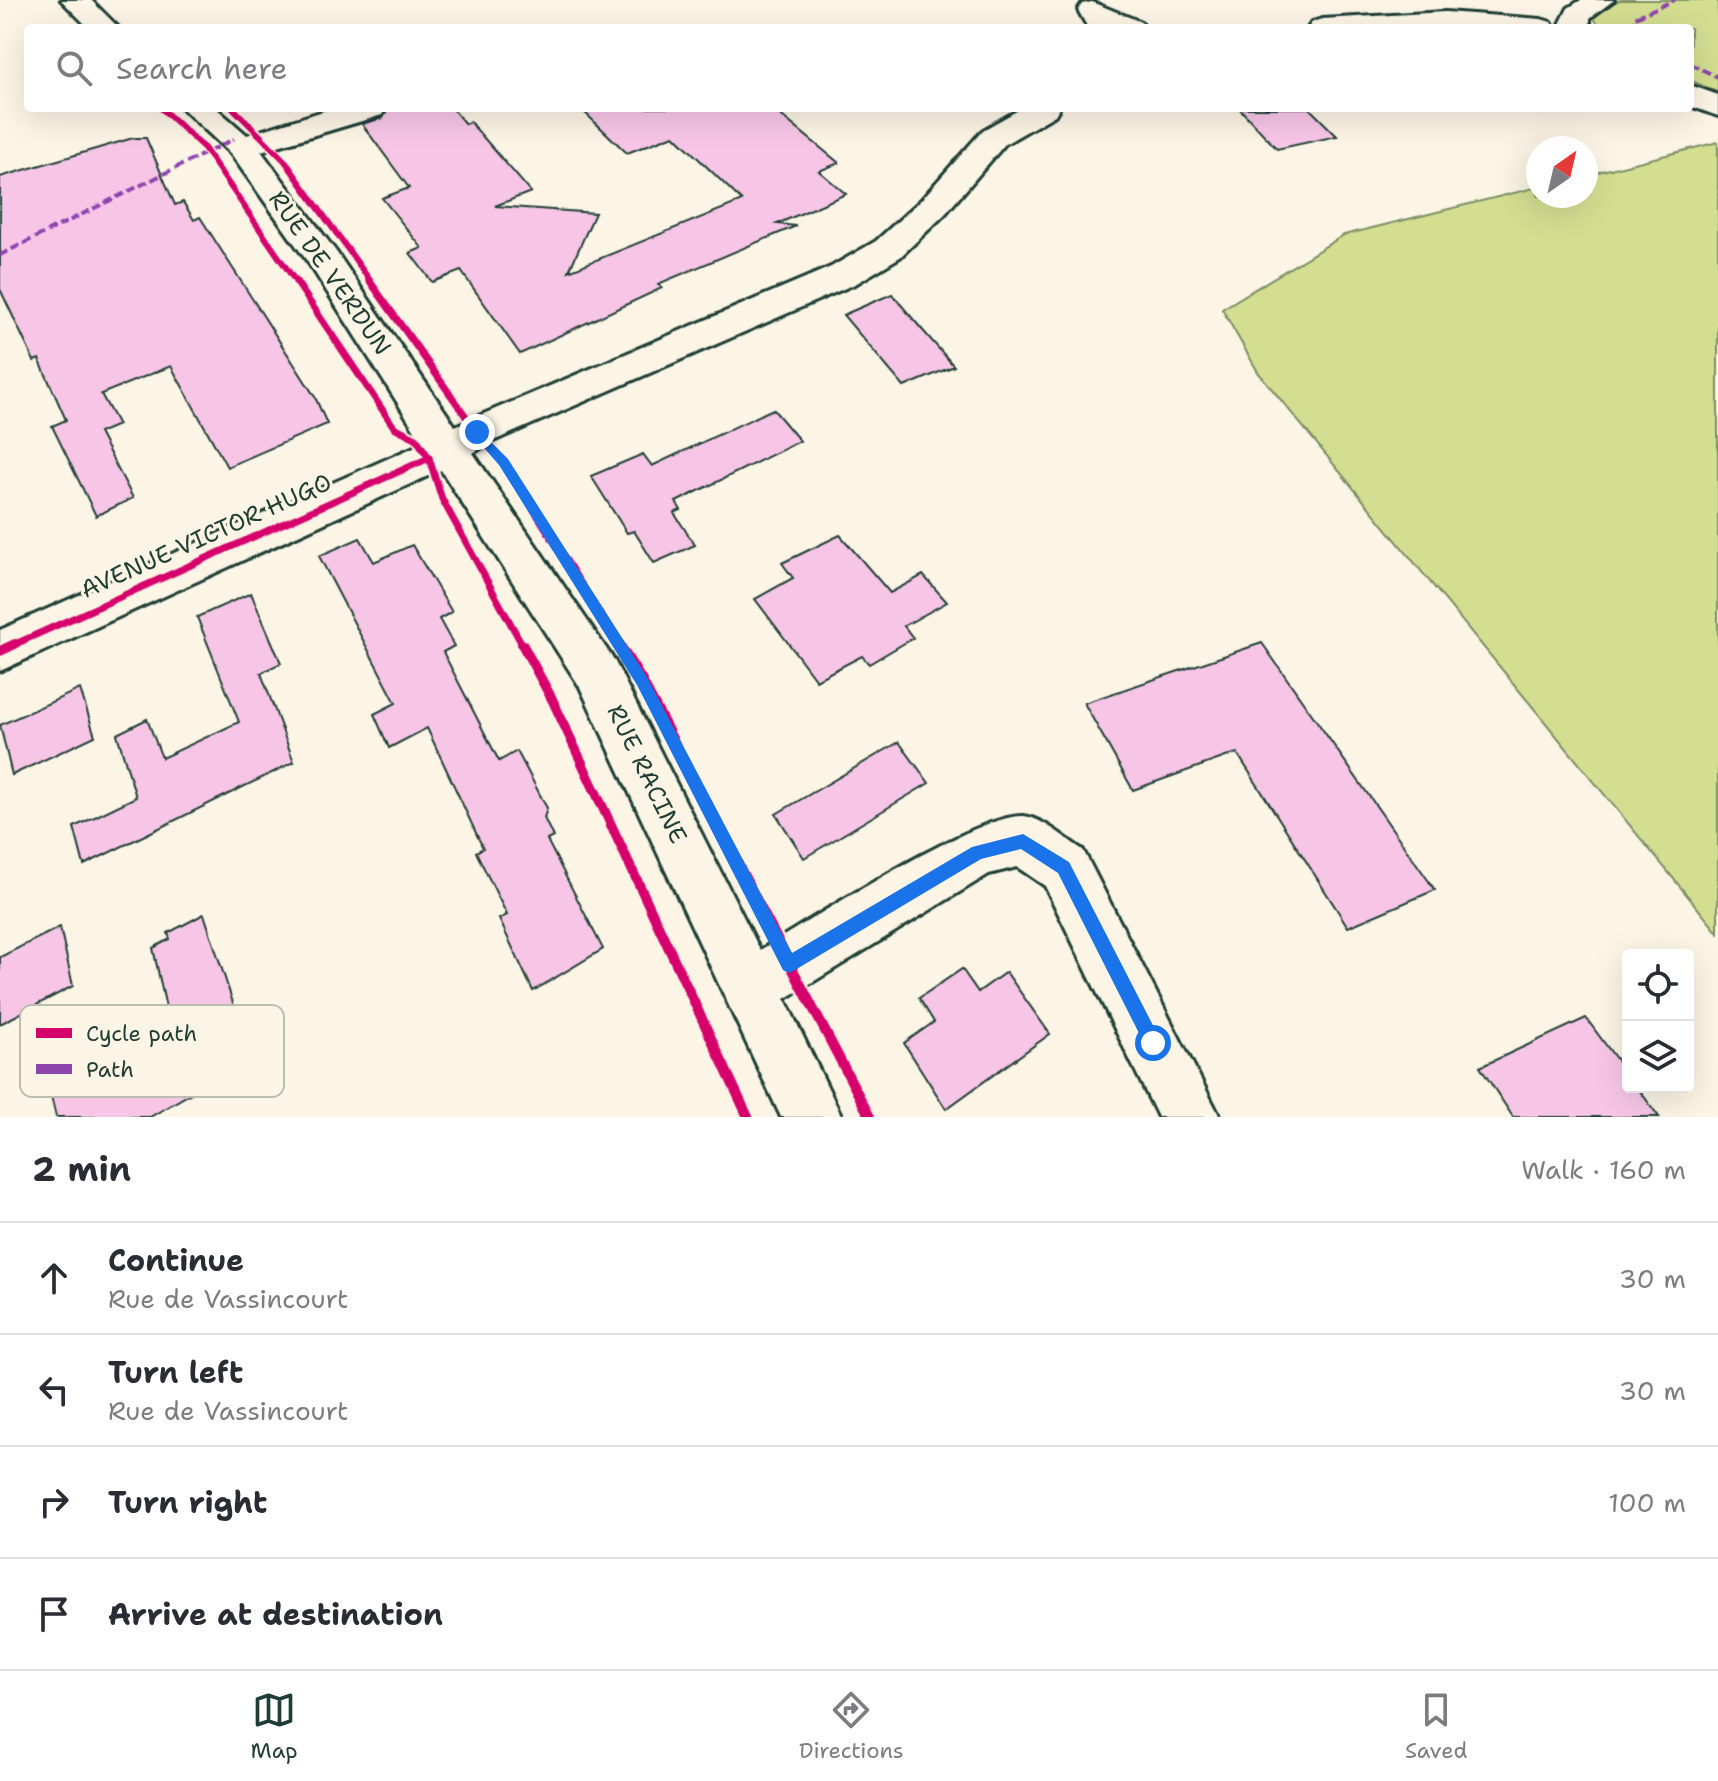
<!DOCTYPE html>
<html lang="en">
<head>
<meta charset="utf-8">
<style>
	body { margin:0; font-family:"Shantell Sans",sans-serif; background:#f2f2f3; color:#2b2b33 }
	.controls { position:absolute; right:24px; bottom:24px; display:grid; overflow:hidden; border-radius:8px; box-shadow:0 8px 32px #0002 }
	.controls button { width:72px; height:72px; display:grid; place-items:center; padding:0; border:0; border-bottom:2px solid #e1e1e2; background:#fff; color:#2b2b33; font:40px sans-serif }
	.compass { position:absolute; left:1526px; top:136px; width:72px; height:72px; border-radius:50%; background:#fff; box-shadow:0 8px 32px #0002; rotate:34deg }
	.stop { position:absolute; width:24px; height:24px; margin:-18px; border:6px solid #1a73e8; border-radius:50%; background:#fff }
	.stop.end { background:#1a73e8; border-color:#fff; box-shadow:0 2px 8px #0008 }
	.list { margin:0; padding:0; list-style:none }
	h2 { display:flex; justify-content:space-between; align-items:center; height:104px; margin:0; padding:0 32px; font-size:34px }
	h2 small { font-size:26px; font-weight:400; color:#7c7c81 }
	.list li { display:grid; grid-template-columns:52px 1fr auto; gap:24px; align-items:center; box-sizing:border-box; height:112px; padding:0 32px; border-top:2px solid #e1e1e2 }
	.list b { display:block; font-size:30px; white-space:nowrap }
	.list p { margin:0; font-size:26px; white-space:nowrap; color:#7c7c81 }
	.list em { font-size:26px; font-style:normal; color:#7c7c81 }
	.icon { flex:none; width:44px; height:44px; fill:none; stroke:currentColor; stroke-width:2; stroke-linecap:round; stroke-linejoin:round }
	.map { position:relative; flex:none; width:1718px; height:1117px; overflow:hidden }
	.search { position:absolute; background:#fff; box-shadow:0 8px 32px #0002; left:24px; right:24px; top:24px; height:88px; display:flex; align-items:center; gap:20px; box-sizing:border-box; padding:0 28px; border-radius:8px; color:#7c7c81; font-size:30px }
	.sheet { height:552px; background:#fff }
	nav { display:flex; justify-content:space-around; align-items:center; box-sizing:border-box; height:112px; border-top:2px solid #e1e1e2; background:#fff; font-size:22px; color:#7c7c81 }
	nav a { display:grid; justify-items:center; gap:4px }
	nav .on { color:#1f3d34 }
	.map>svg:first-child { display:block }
	.green { fill:#d3de91; stroke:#798e62; stroke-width:2 }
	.building { fill:#f7c6e7; stroke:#1f3d34; stroke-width:2 }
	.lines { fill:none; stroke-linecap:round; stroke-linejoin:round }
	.street-casing { stroke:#1f3d34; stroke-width:6 }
	.street { fill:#fcf5e5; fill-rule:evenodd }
	.quiet { stroke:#8e44ad; stroke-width:4; stroke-dasharray:9 4; stroke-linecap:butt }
	.cycleway-far2-casing { stroke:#fcf5e5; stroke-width:10 }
	.cycleway-far1-casing { stroke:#fcf5e5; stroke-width:12 }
	.cycleway-casing { stroke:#fcf5e5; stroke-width:15 }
	.cycleway-far2 { stroke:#d6006c; stroke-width:6 }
	.cycleway-far1 { stroke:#d6006c; stroke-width:7 }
	.cycleway { stroke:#d6006c; stroke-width:10 }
	.route { fill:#1a73e8 }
	.labels { text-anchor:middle; stroke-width:6; stroke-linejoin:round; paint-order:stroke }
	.street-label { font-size:24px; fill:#1f3d34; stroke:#fcf5e5 }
	.key { fill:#fcf5e5; stroke:#babeb0; stroke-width:2 }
	.key-label { font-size:22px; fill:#1f3d34 }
</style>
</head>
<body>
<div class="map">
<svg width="1718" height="1117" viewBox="0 0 1718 1117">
	<rect width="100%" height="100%" fill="#fcf5e5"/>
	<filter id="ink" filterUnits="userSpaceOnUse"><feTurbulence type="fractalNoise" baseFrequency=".0125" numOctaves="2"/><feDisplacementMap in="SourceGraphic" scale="16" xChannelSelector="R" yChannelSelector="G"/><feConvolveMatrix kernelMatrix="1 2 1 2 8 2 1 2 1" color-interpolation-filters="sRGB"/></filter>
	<g filter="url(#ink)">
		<g class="green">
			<polygon points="1620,0 1718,0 1718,93 1690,80 1690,28 1601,28 1590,13"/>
			<polygon points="1718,142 1718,933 1258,372 1222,309 1344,235 1538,187 1538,196 1586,196 1586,175"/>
		</g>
		<g class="building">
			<polygon points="389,108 452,108 465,124 470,122 531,192 495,206 595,213 569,271 742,201 674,135 627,153 580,108 772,108 839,163 819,171 846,194 777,224 796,226 658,284 662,288 520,354 461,271 432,282 410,253 422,248 382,198 409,188 362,124 383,118"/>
			<polygon points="1239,108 1309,108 1337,136 1277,149"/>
			<polygon points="133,138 146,138 175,205 183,202 194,220 200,217 315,397 327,424 227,467 171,366 101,394 118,425 99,433 133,498 96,516 52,426 66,420 39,359 34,361 0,289 0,177"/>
			<polygon points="892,294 919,326 954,366 904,387 843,315"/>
			<polygon points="773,409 800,441 676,502 681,510 674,513 695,545 654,563 634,531 627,533 591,476 643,454 652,466"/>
			<polygon points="840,535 890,593 923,575 947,602 904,626 913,638 869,664 862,656 816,680 755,599 793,578 782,563"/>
			<polygon points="360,538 374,562 412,545 452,612 439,619 454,646 443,652 499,761 517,751 547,808 544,818 553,837 547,840 603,949 533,991 499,919 507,915 476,852 483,848 427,728 389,748 374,714 396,703 319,556"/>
			<polygon points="251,593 281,663 261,673 294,762 84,865 74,827 136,797 117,734 147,719 162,758 239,722 197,617"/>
			<polygon points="1262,643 1435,890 1348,927 1237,753 1133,790 1084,703"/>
			<polygon points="80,689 95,736 12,775 0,725"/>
			<polygon points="899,742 929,783 804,858 776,814"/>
			<polygon points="204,914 251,1058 150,1117 56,1117 48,1084 168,1017 153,948 170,939 168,933"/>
			<polygon points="60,927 73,986 0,1024 0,957"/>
			<polygon points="962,969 978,992 1006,972 1050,1034 946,1109 904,1043 934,1022 919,998"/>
			<polygon points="1586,1018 1628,1075 1628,1087 1637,1087 1659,1117 1513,1117 1480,1067"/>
		</g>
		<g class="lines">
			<defs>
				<g id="street">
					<polygon points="61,0 91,0 119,28 89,28"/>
					<polygon points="1581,0 1614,0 1590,18 1590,28 1562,28 1560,24 1568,8"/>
					<polygon points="1092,2 1141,22 1145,28 1088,28 1078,10 1082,4"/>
					<polygon points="1445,12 1541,19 1551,22 1555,28 1308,28 1312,22 1322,19"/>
					<polygon points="1690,85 1718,95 1718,116 1690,106"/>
					<path d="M182,108H216L247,135L333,108H386L382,115L261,151L337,253L455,426L831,267L876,241L921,200L983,130L1022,108H1059L1055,115L1005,144L945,214L900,257L857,283L491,442L473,453L614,660L760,950C808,922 977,812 1024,816C1044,819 1066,839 1083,850L1220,1117H1158L1045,886L1017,867L989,874L785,999L842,1117H781L580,687L441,470L0,671V630L423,443L312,268L231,154Z"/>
				</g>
			</defs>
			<use href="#street" class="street-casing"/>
			<use href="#street" class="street"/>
			<g class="quiet">
				<polyline points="1635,28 1633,18 1675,0"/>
				<polyline points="1690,64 1718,77"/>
				<polyline points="0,255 234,139"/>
			</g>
			<defs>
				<g id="cycleway-far2">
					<polyline points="161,108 204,148 296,282"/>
					<polyline points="233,108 285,161 371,282"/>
				</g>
				<g id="cycleway-far1">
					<polyline points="295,280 394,427 416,438 429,458 442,499 523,646"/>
					<polyline points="369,280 477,432 504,462 620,646"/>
					<polyline points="11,646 429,458"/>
				</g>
				<g id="cycleway">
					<polyline points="522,644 552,699 748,1117"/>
					<polyline points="619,644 642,681 870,1117"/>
					<polyline points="0,651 15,644"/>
				</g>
			</defs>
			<use href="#cycleway-far2" class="cycleway-far2-casing"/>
			<use href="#cycleway-far1" class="cycleway-far1-casing"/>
			<use href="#cycleway" class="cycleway-casing"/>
			<use href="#cycleway-far2" class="cycleway-far2"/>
			<use href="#cycleway-far1" class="cycleway-far1"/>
			<use href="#cycleway" class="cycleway"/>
		</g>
	</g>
	<polygon class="route" points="477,428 508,459 647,677 792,953 972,847 1023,834 1069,862 1159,1037 1161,1043 1159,1049 1153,1052 1147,1049 1058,873 1021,849 981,859 795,970 789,973 783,970 637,685 499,465 473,435 471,432"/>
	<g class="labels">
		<g class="street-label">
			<text transform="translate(330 273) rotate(55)" y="8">RUE DE VERDUN</text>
			<text transform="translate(206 536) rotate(-24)" y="8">AVENUE VICTOR HUGO</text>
			<text transform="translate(647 774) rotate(64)" y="8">RUE RACINE</text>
		</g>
	</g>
	<rect x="20" y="1005" width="264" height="92" rx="12" class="key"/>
	<rect x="36" y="1028" width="36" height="10" fill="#d6006c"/>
	<rect x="36" y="1064" width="36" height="10" fill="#8e44ad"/>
	<g class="key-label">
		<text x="86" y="1041">Cycle path</text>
		<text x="86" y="1077">Path</text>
	</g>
</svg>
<div class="controls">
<button><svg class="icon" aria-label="locate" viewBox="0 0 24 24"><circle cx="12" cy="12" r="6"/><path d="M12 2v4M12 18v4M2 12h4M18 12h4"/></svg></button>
<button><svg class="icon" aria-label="layers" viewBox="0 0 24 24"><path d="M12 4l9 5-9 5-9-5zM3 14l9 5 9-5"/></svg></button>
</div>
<svg class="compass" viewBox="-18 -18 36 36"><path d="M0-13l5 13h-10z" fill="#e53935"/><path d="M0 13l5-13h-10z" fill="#7c7c81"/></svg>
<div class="stop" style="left:1153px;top:1043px"></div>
<div class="stop end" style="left:477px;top:432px"></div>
<div class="search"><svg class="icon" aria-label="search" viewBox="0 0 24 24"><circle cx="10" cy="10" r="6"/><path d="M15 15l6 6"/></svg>Search here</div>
</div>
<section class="sheet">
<h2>2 min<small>Walk · 160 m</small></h2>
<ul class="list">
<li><svg class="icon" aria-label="ahead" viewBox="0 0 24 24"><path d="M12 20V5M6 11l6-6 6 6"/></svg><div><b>Continue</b><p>Rue de Vassincourt</p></div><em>30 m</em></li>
<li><svg class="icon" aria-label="left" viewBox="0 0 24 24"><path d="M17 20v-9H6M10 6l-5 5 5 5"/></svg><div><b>Turn left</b><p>Rue de Vassincourt</p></div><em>30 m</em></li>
<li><svg class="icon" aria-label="right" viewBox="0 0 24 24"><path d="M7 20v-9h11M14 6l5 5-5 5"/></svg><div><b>Turn right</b></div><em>100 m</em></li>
<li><svg class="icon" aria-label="arrive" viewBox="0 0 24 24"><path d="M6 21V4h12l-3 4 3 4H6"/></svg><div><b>Arrive at destination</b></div></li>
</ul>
</section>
<nav>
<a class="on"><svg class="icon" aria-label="map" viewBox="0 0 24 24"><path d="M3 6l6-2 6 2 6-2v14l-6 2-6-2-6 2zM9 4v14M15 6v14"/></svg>Map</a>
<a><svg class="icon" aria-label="directions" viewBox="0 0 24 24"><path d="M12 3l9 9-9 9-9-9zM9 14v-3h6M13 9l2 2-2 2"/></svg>Directions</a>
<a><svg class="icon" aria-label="saved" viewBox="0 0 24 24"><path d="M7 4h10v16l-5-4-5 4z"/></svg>Saved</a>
</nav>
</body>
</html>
